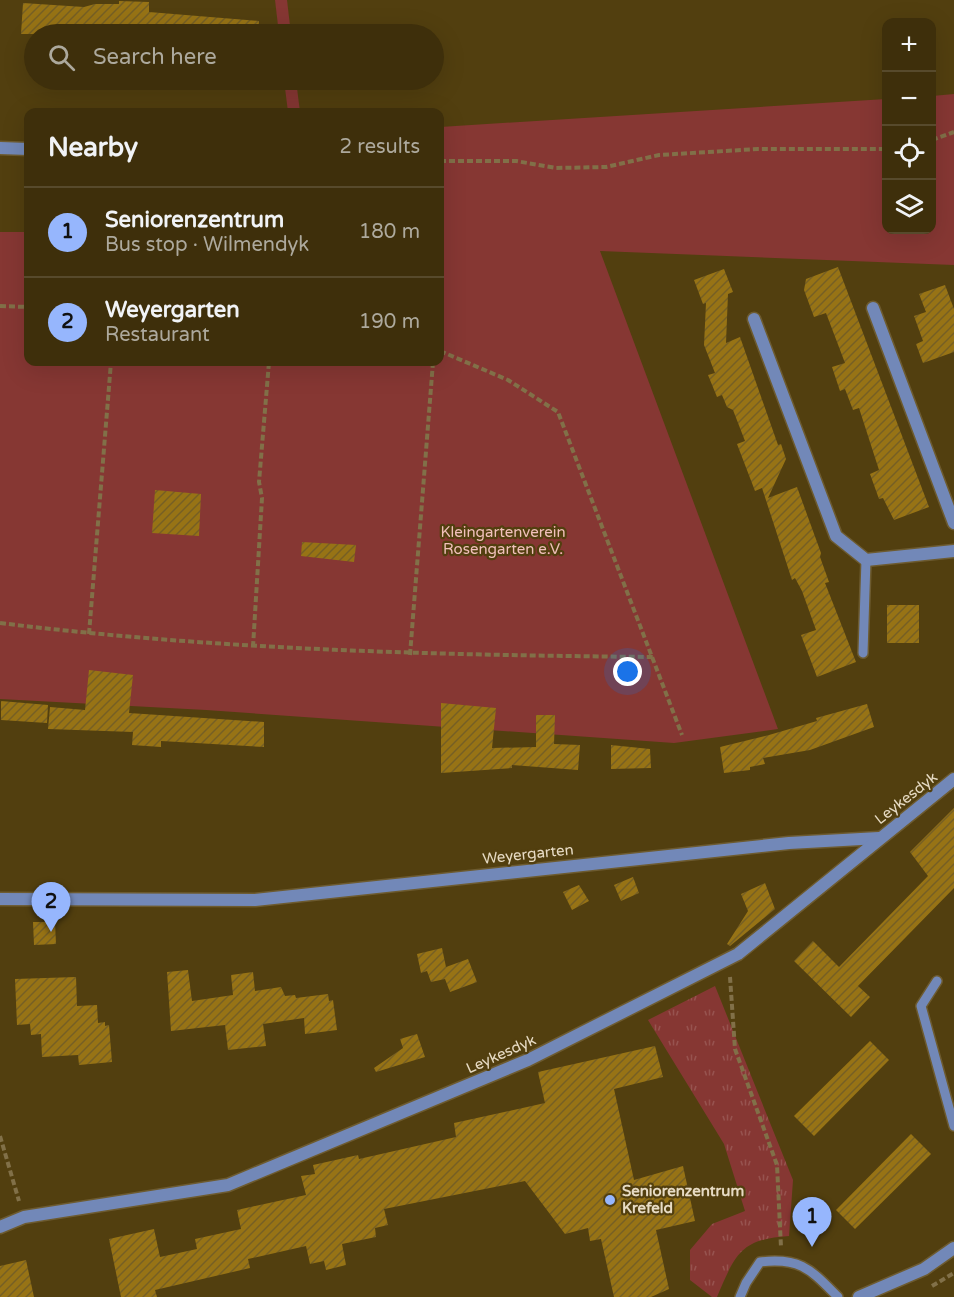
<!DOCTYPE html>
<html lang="en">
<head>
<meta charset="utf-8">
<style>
	body { margin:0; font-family:"Varela Round",sans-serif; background:#453714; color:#f1f3f6 }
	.controls { position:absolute; right:18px; top:18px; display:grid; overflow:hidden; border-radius:12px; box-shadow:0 6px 24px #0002 }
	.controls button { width:54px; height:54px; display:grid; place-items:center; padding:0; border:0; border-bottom:2px solid #574a2c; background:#3e2f0b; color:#f1f3f6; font:30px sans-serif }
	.you { position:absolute; left:628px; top:672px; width:21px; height:21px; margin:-15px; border:4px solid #fff; border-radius:50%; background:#1a73e8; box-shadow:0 0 0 9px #1a73e833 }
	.badge { display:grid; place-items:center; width:39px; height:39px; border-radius:50%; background:#96b6fd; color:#111; font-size:20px; font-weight:700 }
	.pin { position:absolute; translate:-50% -50px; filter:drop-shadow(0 2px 3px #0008) }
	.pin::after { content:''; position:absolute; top:32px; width:21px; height:18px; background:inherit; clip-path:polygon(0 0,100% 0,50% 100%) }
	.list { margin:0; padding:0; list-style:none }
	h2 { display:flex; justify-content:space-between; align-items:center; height:78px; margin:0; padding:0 24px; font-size:26px }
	h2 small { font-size:20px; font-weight:400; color:#ada99d }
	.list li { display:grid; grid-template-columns:39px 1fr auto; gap:18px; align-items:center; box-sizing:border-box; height:90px; padding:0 24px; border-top:2px solid #574a2c }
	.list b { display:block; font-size:22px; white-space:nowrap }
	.list p { margin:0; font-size:20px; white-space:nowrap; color:#ada99d }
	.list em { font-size:20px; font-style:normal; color:#ada99d }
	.icon { flex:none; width:33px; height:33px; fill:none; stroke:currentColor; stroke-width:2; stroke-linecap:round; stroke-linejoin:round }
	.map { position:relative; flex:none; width:954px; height:1297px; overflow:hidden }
	.search { position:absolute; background:#3e2f0b; box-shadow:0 6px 24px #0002; left:24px; top:24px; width:420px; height:66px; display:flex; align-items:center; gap:15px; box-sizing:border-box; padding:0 21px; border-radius:33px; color:#ada99d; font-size:22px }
	.panel { position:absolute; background:#3e2f0b; box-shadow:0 6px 24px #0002; left:24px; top:108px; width:420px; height:258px; border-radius:12px }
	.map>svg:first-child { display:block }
	.green { fill:#863733 }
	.park { fill:url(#park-tufts) }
	.building { fill:url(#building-hatch) }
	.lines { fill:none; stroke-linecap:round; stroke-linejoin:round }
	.service-casing { stroke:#6d5b30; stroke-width:12 }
	.minor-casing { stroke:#6d5b30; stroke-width:15 }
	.path { stroke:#817048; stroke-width:4; stroke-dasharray:6 3; stroke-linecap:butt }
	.service { stroke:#7288b8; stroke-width:9 }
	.minor { stroke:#7288b8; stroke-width:12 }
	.poi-dot { fill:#96b6fd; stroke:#523f0f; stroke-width:2 }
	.labels { text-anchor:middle; stroke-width:4.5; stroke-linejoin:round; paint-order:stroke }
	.park-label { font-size:15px; fill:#f1c0bb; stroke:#523f0f }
	.street-label { font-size:15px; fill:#e7dbc4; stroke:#523f0f }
	.poi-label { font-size:15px; font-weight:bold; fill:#e7dbc4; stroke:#523f0f; text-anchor:start }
</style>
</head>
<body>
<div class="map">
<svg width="954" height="1297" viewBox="0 0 954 1297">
	<defs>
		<pattern id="park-tufts" width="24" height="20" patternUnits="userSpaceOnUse" patternTransform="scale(1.5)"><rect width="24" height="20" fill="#863733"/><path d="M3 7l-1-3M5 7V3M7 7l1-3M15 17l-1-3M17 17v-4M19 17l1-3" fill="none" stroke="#97534f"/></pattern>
		<pattern id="building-hatch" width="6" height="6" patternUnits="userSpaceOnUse" patternTransform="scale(1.5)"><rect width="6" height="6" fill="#977315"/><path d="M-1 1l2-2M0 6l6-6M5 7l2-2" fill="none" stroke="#765f24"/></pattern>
	</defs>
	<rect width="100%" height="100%" fill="#523f0f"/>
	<g class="green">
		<polygon points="275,0 287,0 291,34 279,34"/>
		<polygon points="284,80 296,80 300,112 288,112"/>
		<polygon points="954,94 954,265 600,251 778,729 674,743 206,710 0,699 0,232 28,232 28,362 440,362 440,127 886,99 886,230 932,230 932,96"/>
	</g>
	<path class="park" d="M715,986L793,1180L789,1236C740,1239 735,1255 717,1297H712L690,1280V1250L712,1224L745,1211L724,1144L648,1020Z"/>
	<g class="building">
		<polygon points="119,1 149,2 149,12 259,21 258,34 21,34 23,3 84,7 95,4 119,4"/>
		<polygon points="838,267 929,507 894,520 883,498 879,499 870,474 879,470 859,408 853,410 845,389 840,391 832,367 845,363 826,313 814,317 804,290 806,279"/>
		<polygon points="724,269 733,292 728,294 726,343 740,337 778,445 781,444 786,459 768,498 797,487 821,553 820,557 829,582 825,583 856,662 817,677 801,635 816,630 802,591 795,578 792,580 762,488 755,491 737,444 745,441 733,410 727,407 722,395 717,397 708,375 715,373 704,345 706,303 703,304 694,280"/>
		<polygon points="945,285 954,309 954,352 923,363 916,344 923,341 914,316 926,312 919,294"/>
		<polygon points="155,490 201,494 199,536 152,533"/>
		<polygon points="302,542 356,545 354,562 301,556"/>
		<rect x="887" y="605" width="32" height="38"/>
		<polygon points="89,670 133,675 129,713 264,722 264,747 161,741 161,747 132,745 133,732 48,729 50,707 85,710"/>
		<polygon points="1,701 48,705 47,723 1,720"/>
		<polygon points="441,703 496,708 492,748 536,747 536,715 555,715 554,744 580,745 578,770 512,765 512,768 441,773"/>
		<polygon points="867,704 874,727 810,750 763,758 765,764 750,767 750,770 724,773 720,747 769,735 817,721 816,718"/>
		<polygon points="611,745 650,749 651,768 611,769"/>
		<polygon points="954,808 954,888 858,986 870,997 851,1017 794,961 813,941 839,967 928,876 910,852"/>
		<polygon points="633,877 639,893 621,901 614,885"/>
		<polygon points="765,883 775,909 730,946 727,944 748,911 741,894"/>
		<polygon points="579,885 589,901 572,910 563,892"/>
		<polygon points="33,922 55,922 56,944 34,945"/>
		<polygon points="442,948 446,967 468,959 477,982 450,992 445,979 431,982 427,971 421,973 417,954"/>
		<polygon points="188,970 192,1001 233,995 231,975 253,972 255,991 281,987 285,996 295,995 296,998 328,994 329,1001 333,1000 337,1030 305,1034 304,1018 263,1024 266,1046 228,1050 225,1025 171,1031 167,972"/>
		<polygon points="76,977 77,1006 97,1005 98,1023 105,1022 105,1026 109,1025 112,1062 79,1065 78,1055 42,1057 41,1034 31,1035 30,1024 17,1025 15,979"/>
		<polygon points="417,1034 425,1057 376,1072 374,1068 403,1048 400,1039"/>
		<polygon points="870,1041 889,1060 814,1136 794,1116"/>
		<polygon points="655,1046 663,1077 614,1089 634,1180 683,1166 695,1221 656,1230 669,1289 651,1297 614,1297 601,1239 590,1241 588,1228 565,1234 525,1181 384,1209 388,1225 375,1228 376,1237 342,1244 346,1265 326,1270 324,1261 310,1264 306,1246 248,1259 250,1268 155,1290 157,1297 121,1297 109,1239 154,1229 160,1257 197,1249 195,1239 241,1229 237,1210 306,1195 301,1176 315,1174 313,1165 358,1155 359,1159 456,1137 454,1123 545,1103 538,1072"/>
		<polygon points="911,1134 931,1154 855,1229 836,1210"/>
		<polygon points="26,1260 34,1297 0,1297 0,1266"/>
	</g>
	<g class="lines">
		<defs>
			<g id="service">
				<polyline points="863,653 866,560"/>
				<polyline points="937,981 921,1006 954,1126"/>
				<path d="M740,1297L746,1283L760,1262C801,1257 811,1270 838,1297"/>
			</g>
			<g id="minor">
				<polyline points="0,148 28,149"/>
				<polyline points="873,308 954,523"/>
				<polyline points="754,319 836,536 866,560 954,551"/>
				<polyline points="0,899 255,900 789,843 879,838"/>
				<polyline points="0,1227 24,1217 228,1185 528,1060 738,954 954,779"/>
				<polyline points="859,1297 924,1269 954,1248"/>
			</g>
		</defs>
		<use href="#service" class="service-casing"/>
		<use href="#minor" class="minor-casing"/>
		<g class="path">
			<polyline points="932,140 954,132"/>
			<polyline points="440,161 516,161 556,168 606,167 659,155 758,149 886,149"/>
			<polyline points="0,306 28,307"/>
			<polyline points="440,351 508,380 558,412 682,735"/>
			<path d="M0,623C218,650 434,655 653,657"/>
			<polyline points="89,634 111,362"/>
			<polyline points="253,647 262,498 259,482 269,362"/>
			<polyline points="410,655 433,362"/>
			<polyline points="730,977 735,1049 777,1165 781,1247"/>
			<polyline points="0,1136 19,1201"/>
			<polyline points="932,1286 954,1273"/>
		</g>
		<use href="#service" class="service"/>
		<use href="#minor" class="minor"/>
	</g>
	<circle class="poi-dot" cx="610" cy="1200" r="6"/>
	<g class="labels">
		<g class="park-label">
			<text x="503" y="537">Kleingartenverein<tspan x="503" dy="17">Rosengarten e.V.</tspan></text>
		</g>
		<g class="street-label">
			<text transform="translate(906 798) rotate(-38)" y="5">Leykesdyk</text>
			<text transform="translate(528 854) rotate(-6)" y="5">Weyergarten</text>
			<text transform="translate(501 1054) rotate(-24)" y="5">Leykesdyk</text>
		</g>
		<g class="poi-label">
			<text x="622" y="1196">Seniorenzentrum<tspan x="622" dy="17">Krefeld</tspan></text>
		</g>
	</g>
</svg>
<div class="controls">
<button>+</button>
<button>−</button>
<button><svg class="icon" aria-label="locate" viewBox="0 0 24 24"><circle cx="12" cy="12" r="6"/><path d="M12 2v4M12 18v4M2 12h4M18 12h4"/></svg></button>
<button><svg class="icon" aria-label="layers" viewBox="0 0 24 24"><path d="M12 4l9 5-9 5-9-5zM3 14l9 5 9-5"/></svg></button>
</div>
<div class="you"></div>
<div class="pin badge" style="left:812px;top:1247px">1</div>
<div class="pin badge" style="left:51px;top:932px">2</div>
<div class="search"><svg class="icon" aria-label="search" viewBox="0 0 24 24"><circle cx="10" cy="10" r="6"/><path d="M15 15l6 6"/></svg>Search here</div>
<section class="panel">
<h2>Nearby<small>2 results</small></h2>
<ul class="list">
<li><span class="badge">1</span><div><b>Seniorenzentrum</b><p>Bus stop · Wilmendyk</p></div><em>180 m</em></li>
<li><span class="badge">2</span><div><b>Weyergarten</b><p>Restaurant</p></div><em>190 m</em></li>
</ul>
</section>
</div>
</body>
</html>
